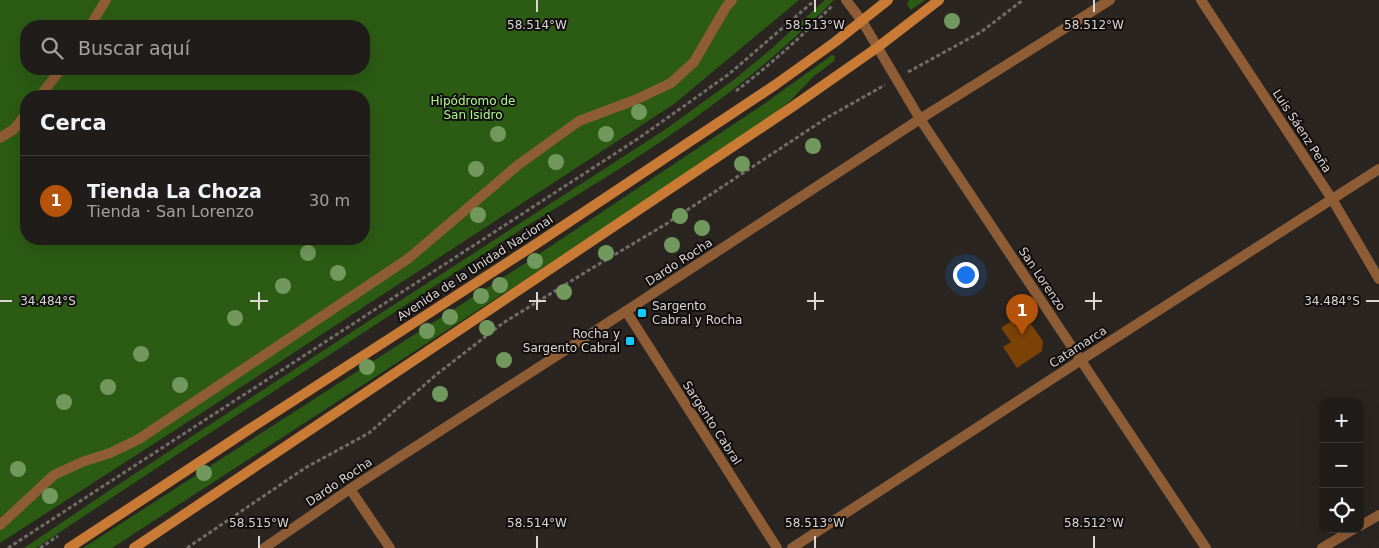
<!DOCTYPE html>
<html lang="es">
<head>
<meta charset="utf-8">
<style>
	body { margin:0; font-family:"DejaVu Sans",sans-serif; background:#282522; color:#f1f3f6 }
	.controls { position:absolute; right:15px; bottom:15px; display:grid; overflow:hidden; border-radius:10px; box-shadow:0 5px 20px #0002 }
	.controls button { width:45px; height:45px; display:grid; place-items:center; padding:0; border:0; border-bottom:1px solid #3d3a38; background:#201c19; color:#f1f3f6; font:25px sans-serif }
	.you { position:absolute; left:965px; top:274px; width:18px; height:18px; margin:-12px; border:4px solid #fff; border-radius:50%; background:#1a73e8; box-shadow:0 0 0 8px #1a73e833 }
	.badge { display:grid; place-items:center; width:32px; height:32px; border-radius:50%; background:#b45309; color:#fff; font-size:16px; font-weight:700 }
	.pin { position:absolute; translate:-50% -41px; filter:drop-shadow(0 1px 2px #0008) }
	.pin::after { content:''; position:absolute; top:26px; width:18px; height:15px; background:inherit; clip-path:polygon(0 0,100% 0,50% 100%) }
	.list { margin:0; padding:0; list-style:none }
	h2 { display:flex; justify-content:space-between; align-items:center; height:65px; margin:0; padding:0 20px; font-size:21px }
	h2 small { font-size:16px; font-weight:400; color:#a2a1a2 }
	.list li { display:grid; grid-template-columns:32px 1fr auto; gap:15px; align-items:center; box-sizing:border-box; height:90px; padding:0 20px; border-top:1px solid #3d3a38 }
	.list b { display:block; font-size:19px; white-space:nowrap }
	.list p { margin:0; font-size:16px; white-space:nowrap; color:#a2a1a2 }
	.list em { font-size:16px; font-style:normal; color:#a2a1a2 }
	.icon { flex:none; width:28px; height:28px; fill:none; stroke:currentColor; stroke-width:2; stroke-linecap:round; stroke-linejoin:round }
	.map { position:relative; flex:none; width:1379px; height:548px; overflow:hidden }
	.search { position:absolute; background:#201c19; box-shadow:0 5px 20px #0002; left:20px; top:20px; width:350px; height:55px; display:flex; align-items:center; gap:12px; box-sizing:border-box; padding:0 18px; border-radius:20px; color:#a2a1a2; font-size:19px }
	.panel { position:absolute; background:#201c19; box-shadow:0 5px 20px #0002; left:20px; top:90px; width:350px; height:155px; border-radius:20px }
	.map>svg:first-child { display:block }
	.green { fill:#2c5c14; fill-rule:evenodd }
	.building { fill:#7b4206 }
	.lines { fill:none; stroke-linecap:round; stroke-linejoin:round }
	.path { stroke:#706c69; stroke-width:3; stroke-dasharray:4 2.5; stroke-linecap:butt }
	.service { stroke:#8e5d35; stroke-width:10 }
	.minor { stroke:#8e5d35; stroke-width:10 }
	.secondary { stroke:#c97b35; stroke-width:10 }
	.tree { fill:#72995d }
	.ticks { fill:none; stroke:#d9d6d4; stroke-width:2 }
	.poi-dot { fill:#12cafb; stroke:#110e0d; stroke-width:2 }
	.labels { text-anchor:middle; stroke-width:4; stroke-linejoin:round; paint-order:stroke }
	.park-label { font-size:12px; fill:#acf88e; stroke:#110e0d }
	.street-label { font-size:12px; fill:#d9d6d4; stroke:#110e0d }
	.poi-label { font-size:12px; fill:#d9d6d4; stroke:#110e0d; text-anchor:start }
	.ticks-label { font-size:12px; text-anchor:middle; fill:#d9d6d4; stroke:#110e0d; stroke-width:4; stroke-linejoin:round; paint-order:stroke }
</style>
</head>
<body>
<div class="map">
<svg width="1379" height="548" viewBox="0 0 1379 548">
	<rect width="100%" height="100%" fill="#2a2521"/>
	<g class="green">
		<path d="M0,0H799L674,104L203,412L0,543ZM26,26H364V69H26ZM26,96H364V239H26Z"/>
		<path d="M825,0H834C783,51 728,96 669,136C617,172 561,204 508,238C351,341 192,444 36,548H24L113,488L344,337L663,131L735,79L770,50Z"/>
		<polygon points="909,0 925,0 911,10 907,4"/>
		<polygon points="832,55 835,56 834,61 814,76 790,101 764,121 549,264 112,548 83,548 527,262 764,104"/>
	</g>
	<polygon class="building" points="1023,313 1043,341 1042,351 1017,368 1003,347 1011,342 1001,328"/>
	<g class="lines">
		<g class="path">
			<polyline points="908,72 981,32 1023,0"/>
			<path d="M736,91C770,65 802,36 832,6"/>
			<polyline points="8,548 639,138 729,74 815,0"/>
			<polyline points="40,548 58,536"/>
			<polyline points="187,548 305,468 369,433 437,374 503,323 589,270 666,224 828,117 885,85"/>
		</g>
		<g class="service">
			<polyline points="846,0 862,21"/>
			<polyline points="90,26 106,0"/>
			<polyline points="40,96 61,69"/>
			<polyline points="0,138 14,129 26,114"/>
			<polyline points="0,525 54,475 82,462 110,453 139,439 409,258 518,165 579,121 635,100 671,83 694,62 726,7 732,0"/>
		</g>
		<g class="minor">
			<polyline points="1201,0 1332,199 1379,279"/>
			<polyline points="862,21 920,119 1206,548"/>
			<polyline points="626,311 777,548"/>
			<polyline points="350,489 390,548"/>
			<polyline points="1360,526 1379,515"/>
			<polyline points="264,548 350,489 626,311 920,119 1110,0"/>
			<polyline points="792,548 1081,360 1379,169"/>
			<polyline points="1322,548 1354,529"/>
		</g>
		<g class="secondary">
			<polyline points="69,548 248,430 533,246 775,85 835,42 888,0"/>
			<polyline points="134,548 795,105 878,47 939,0"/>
		</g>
	</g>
	<g class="tree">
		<circle cx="952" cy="21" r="8"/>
		<circle cx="639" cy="112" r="8"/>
		<circle cx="498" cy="134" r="8"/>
		<circle cx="606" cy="134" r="8"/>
		<circle cx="813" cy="146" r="8"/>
		<circle cx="556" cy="162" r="8"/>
		<circle cx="742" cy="164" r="8"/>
		<circle cx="476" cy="169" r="8"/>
		<circle cx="478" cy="215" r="8"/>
		<circle cx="680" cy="216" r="8"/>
		<circle cx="702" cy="228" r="8"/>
		<circle cx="672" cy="245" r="8"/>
		<circle cx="308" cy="253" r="8"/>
		<circle cx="606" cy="253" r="8"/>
		<circle cx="535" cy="261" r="8"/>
		<circle cx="338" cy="273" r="8"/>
		<circle cx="500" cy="285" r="8"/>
		<circle cx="283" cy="286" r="8"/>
		<circle cx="564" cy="292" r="8"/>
		<circle cx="481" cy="296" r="8"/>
		<circle cx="450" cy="317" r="8"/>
		<circle cx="235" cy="318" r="8"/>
		<circle cx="487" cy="328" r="8"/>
		<circle cx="427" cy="331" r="8"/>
		<circle cx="141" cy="354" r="8"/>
		<circle cx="504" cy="360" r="8"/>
		<circle cx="367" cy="367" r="8"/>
		<circle cx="180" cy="385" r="8"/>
		<circle cx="108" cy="387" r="8"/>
		<circle cx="440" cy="394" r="8"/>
		<circle cx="64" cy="402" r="8"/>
		<circle cx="18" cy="469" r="8"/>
		<circle cx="204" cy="473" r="8"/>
		<circle cx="50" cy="496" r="8"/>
	</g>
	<path class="ticks" d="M537,0V12M815,0V12M1094,0V12M259,292V310M537,292V310M815,292V310M1094,292V310M0,301H12M250,301H268M529,301H546M807,301H824M1085,301H1102M1366,301H1379M259,536V548M537,536V548M815,536V548M1094,536V548"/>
	<g class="poi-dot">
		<rect x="637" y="308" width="10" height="10" rx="2.5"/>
		<rect x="625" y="336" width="10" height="10" rx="2.5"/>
	</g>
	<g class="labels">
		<g class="park-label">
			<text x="473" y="105">Hipódromo de<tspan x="473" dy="14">San Isidro</tspan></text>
		</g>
		<g class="street-label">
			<text transform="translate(1302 131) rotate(57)" y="4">Luis Sáenz Peña</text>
			<text transform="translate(679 262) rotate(-33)" y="4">Dardo Rocha</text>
			<text transform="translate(475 268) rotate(-33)" y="4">Avenida de la Unidad Nacional</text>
			<text transform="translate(1042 279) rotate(56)" y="4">San Lorenzo</text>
			<text transform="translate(1078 347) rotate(-33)" y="4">Catamarca</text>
			<text transform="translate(712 423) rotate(57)" y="4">Sargento Cabral</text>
			<text transform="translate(339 482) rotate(-34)" y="4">Dardo Rocha</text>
		</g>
		<g class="poi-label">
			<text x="652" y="310">Sargento<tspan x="652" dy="14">Cabral y Rocha</tspan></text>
			<text x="620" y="338" text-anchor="end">Rocha y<tspan x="620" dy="14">Sargento Cabral</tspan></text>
		</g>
	</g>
	<g class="ticks-label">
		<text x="537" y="29">58.514°W</text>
		<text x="815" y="29">58.513°W</text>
		<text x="1094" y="29">58.512°W</text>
		<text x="48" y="305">34.484°S</text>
		<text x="1332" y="305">34.484°S</text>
		<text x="259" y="527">58.515°W</text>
		<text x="537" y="527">58.514°W</text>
		<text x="815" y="527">58.513°W</text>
		<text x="1094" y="527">58.512°W</text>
	</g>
</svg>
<div class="controls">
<button>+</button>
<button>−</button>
<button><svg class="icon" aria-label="locate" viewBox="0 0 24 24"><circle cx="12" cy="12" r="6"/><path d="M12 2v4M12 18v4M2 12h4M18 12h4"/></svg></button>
</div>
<div class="you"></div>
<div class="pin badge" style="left:1022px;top:335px">1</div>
<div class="search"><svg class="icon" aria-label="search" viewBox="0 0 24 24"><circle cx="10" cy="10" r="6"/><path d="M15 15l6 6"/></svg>Buscar aquí</div>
<section class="panel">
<h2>Cerca<small></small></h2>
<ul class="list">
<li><span class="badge">1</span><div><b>Tienda La Choza</b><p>Tienda · San Lorenzo</p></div><em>30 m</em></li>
</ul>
</section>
</div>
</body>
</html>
